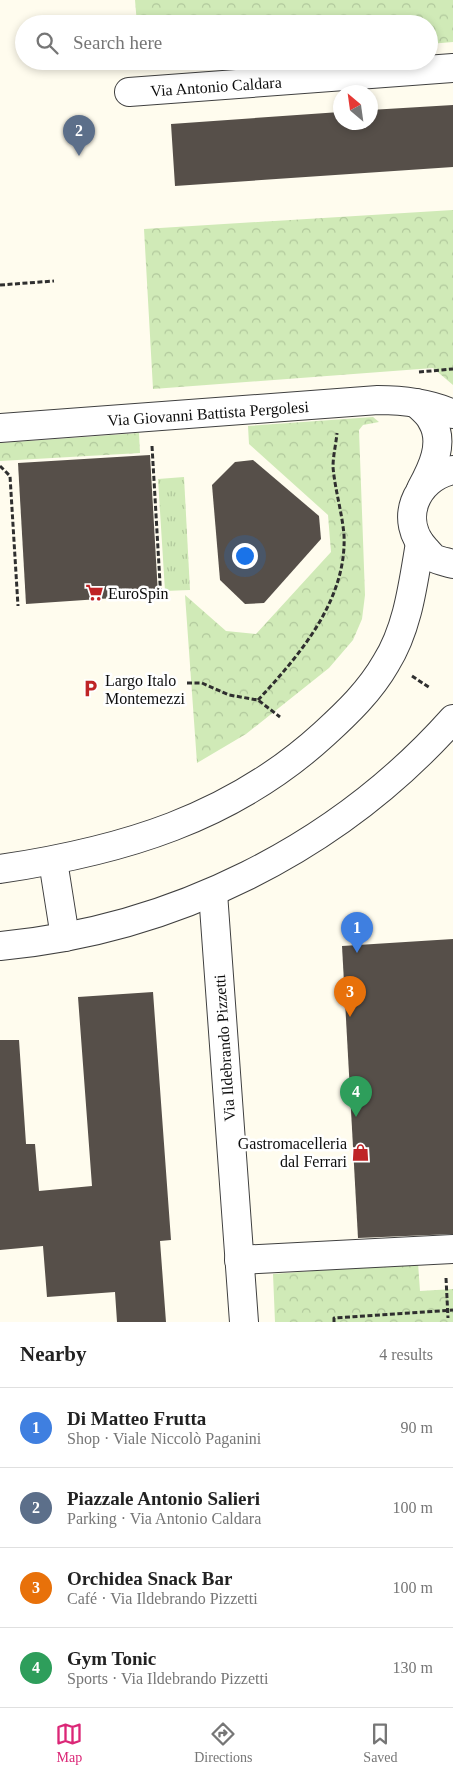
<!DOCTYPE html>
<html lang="en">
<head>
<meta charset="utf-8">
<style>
	body { margin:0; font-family:"Times New Roman",serif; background:#f2f2f2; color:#222 }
	.compass { position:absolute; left:333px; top:85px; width:45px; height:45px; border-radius:50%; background:#fff; box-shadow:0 2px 8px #0003; rotate:331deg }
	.you { position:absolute; left:244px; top:555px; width:18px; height:18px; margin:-12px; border:4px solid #fff; border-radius:50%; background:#1a73e8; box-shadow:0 0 0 8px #1a73e833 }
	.badge { display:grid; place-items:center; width:32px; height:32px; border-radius:50%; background:#db2777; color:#fff; font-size:16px; font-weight:700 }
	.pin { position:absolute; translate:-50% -41px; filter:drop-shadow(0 1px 2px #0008) }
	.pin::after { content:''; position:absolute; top:26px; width:18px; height:15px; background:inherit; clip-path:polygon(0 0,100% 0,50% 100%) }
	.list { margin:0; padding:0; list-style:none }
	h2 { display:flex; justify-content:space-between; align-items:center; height:65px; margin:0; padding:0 20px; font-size:21px }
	h2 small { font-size:16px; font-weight:400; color:#767676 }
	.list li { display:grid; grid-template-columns:32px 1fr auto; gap:15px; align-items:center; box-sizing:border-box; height:80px; padding:0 20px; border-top:1px solid #e0e0e0 }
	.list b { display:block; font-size:19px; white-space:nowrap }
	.list p { margin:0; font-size:16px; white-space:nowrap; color:#767676 }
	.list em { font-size:16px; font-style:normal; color:#767676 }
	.icon { flex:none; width:28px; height:28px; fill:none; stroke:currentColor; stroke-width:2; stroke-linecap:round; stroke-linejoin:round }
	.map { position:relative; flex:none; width:453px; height:1322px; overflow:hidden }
	.search { position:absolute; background:#fff; box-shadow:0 2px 8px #0003; left:15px; right:15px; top:15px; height:55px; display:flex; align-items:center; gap:12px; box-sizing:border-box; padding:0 18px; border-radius:28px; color:#767676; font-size:19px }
	.sheet { height:385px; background:#fff }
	nav { display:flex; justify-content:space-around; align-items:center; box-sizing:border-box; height:70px; border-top:1px solid #e0e0e0; background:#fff; font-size:14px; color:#767676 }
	nav a { display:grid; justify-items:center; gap:2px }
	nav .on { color:#db2777 }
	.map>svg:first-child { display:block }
	.grass { fill:url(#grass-tufts) }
	.park { fill:url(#park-crowns) }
	.building { fill:#564f49 }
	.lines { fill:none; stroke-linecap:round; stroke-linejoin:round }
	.minor-casing { stroke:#404040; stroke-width:30 }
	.path { stroke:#2f2f2f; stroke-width:3; stroke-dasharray:5 2.5; stroke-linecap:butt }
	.minor { stroke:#fff; stroke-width:28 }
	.labels { text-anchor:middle; stroke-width:5; stroke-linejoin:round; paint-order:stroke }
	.street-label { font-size:16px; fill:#0d0d0d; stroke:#fff }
	.poi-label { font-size:16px; fill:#0d0d0d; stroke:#fff; text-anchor:start }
</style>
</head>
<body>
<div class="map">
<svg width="453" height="1322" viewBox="0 0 453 1322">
	<defs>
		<pattern id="grass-tufts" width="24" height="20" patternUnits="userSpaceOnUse" patternTransform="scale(1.25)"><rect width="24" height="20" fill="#d0eab7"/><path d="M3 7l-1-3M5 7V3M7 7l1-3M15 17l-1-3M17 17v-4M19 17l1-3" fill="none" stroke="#b1c89c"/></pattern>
		<pattern id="park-crowns" width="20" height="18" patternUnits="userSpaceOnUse" patternTransform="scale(1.25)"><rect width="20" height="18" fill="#d0eab7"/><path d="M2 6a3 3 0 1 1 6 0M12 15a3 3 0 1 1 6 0" fill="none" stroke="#b1c89c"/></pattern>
	</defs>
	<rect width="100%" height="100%" fill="#fffcee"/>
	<polygon class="grass" points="184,477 190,590 165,591 158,479"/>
	<g class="park">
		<polygon points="135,0 453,0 453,42 429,44 429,24 137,24"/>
		<polygon points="453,210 453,385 433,368 153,389 144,229"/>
		<polygon points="373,417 379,422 363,425 359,430 365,595 362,619 353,640 329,668 246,734 197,763 185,595 226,631 256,634 331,552 328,515 249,444 248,426"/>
		<polygon points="139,433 140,453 0,461 0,443"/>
		<polygon points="418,1263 420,1291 453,1289 453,1322 275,1322 273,1274"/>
	</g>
	<g class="building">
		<polygon points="453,105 453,167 175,186 171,124 340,112 340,122 370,122 370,110"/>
		<polygon points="150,455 158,595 26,604 18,463"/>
		<polygon points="253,460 319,516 321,539 264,603 245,604 220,580 212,485 235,462"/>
		<polygon points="453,939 453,1234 358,1238 342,946"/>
		<polygon points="153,992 171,1240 160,1241 166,1322 117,1322 115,1292 47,1297 43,1246 0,1250 0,1040 19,1040 26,1144 35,1144 39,1191 92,1186 78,997"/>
	</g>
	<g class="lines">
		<defs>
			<g id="minor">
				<polyline points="129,92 453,68"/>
				<path d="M416,403C421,408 429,414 432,421C445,443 432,469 421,489"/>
				<path d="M0,428L378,400C404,400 429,403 453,414"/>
				<path d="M453,470C415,478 398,521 426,550C428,552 431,556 434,558C439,561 447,562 453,564"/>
				<polyline points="53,861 65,937"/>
				<path d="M0,869C121,851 231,819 324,734C347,713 370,691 386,663C408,628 413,584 420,543"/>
				<polyline points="213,893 244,1322"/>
				<path d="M0,946C173,930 337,849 453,719"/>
				<polyline points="239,1260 453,1249"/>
			</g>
		</defs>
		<use href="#minor" class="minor-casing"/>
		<g class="path">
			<polyline points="0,285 54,281"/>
			<polyline points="419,372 453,369"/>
			<polyline points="152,446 161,600"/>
			<polyline points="0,466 10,476 18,606"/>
			<polyline points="412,676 430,688"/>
			<polyline points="187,683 202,683 229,695 258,700 280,717"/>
			<path d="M258,700C299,656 347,600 344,535C342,512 335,490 333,467C333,456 336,444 337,433"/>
			<polyline points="446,1278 448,1318"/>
			<polyline points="334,1322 334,1318 453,1310"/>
		</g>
		<use href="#minor" class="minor"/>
	</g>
	<defs>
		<symbol id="supermarket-bare" viewBox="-9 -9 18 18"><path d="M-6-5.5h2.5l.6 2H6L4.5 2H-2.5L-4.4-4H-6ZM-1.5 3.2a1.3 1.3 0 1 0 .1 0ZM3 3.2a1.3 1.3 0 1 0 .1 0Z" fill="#bf2426" stroke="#fff" stroke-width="2.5" paint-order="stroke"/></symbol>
		<symbol id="parking-bare" viewBox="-9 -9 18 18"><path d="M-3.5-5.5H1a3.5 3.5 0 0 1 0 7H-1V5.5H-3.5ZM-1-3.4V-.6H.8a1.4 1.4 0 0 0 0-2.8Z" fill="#bf2426" stroke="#fff" stroke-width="2.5" paint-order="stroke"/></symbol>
		<symbol id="shop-bare" viewBox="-9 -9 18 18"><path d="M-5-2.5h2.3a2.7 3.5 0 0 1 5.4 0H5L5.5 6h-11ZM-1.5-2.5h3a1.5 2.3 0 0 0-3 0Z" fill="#bf2426" stroke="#fff" stroke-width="2.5" paint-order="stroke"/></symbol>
	</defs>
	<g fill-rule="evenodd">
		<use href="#supermarket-bare" x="82" y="580" width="25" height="25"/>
		<use href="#parking-bare" x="78" y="676" width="25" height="25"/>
		<use href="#shop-bare" x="348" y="1140" width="25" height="25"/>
	</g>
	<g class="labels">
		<g class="street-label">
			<text transform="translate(216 86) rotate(-4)" y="6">Via Antonio Caldara</text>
			<text transform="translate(208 413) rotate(-4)" y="6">Via Giovanni Battista Pergolesi</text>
			<text transform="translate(224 1048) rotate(-94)" y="6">Via Ildebrando Pizzetti</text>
		</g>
		<g class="poi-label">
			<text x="108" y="599">EuroSpin</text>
			<text x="105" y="686">Largo Italo<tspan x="105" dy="18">Montemezzi</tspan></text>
			<text x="347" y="1149" text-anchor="end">Gastromacelleria<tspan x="347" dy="18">dal Ferrari</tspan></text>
		</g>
	</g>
</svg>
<svg class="compass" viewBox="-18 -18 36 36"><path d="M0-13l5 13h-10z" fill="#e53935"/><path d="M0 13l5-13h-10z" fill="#767676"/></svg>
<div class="you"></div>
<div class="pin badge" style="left:357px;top:953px;background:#3f7fe0">1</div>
<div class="pin badge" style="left:79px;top:156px;background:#5c6f8a">2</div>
<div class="pin badge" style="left:350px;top:1017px;background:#e8710a">3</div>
<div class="pin badge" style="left:356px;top:1117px;background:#2e9e5b">4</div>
<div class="search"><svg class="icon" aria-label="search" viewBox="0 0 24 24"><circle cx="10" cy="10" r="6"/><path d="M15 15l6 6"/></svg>Search here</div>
</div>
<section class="sheet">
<h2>Nearby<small>4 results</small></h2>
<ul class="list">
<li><span class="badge" style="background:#3f7fe0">1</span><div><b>Di Matteo Frutta</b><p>Shop · Viale Niccolò Paganini</p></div><em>90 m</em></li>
<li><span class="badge" style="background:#5c6f8a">2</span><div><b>Piazzale Antonio Salieri</b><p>Parking · Via Antonio Caldara</p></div><em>100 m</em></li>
<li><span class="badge" style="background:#e8710a">3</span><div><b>Orchidea Snack Bar</b><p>Café · Via Ildebrando Pizzetti</p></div><em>100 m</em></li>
<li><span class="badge" style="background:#2e9e5b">4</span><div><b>Gym Tonic</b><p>Sports · Via Ildebrando Pizzetti</p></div><em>130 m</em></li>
</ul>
</section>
<nav>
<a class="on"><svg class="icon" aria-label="map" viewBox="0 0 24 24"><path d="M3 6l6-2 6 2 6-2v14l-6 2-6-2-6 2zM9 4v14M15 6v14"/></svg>Map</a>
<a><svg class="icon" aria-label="directions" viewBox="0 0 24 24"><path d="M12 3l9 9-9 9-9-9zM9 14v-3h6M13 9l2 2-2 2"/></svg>Directions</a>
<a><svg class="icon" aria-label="saved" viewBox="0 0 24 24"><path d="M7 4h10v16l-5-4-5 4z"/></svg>Saved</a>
</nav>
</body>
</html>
